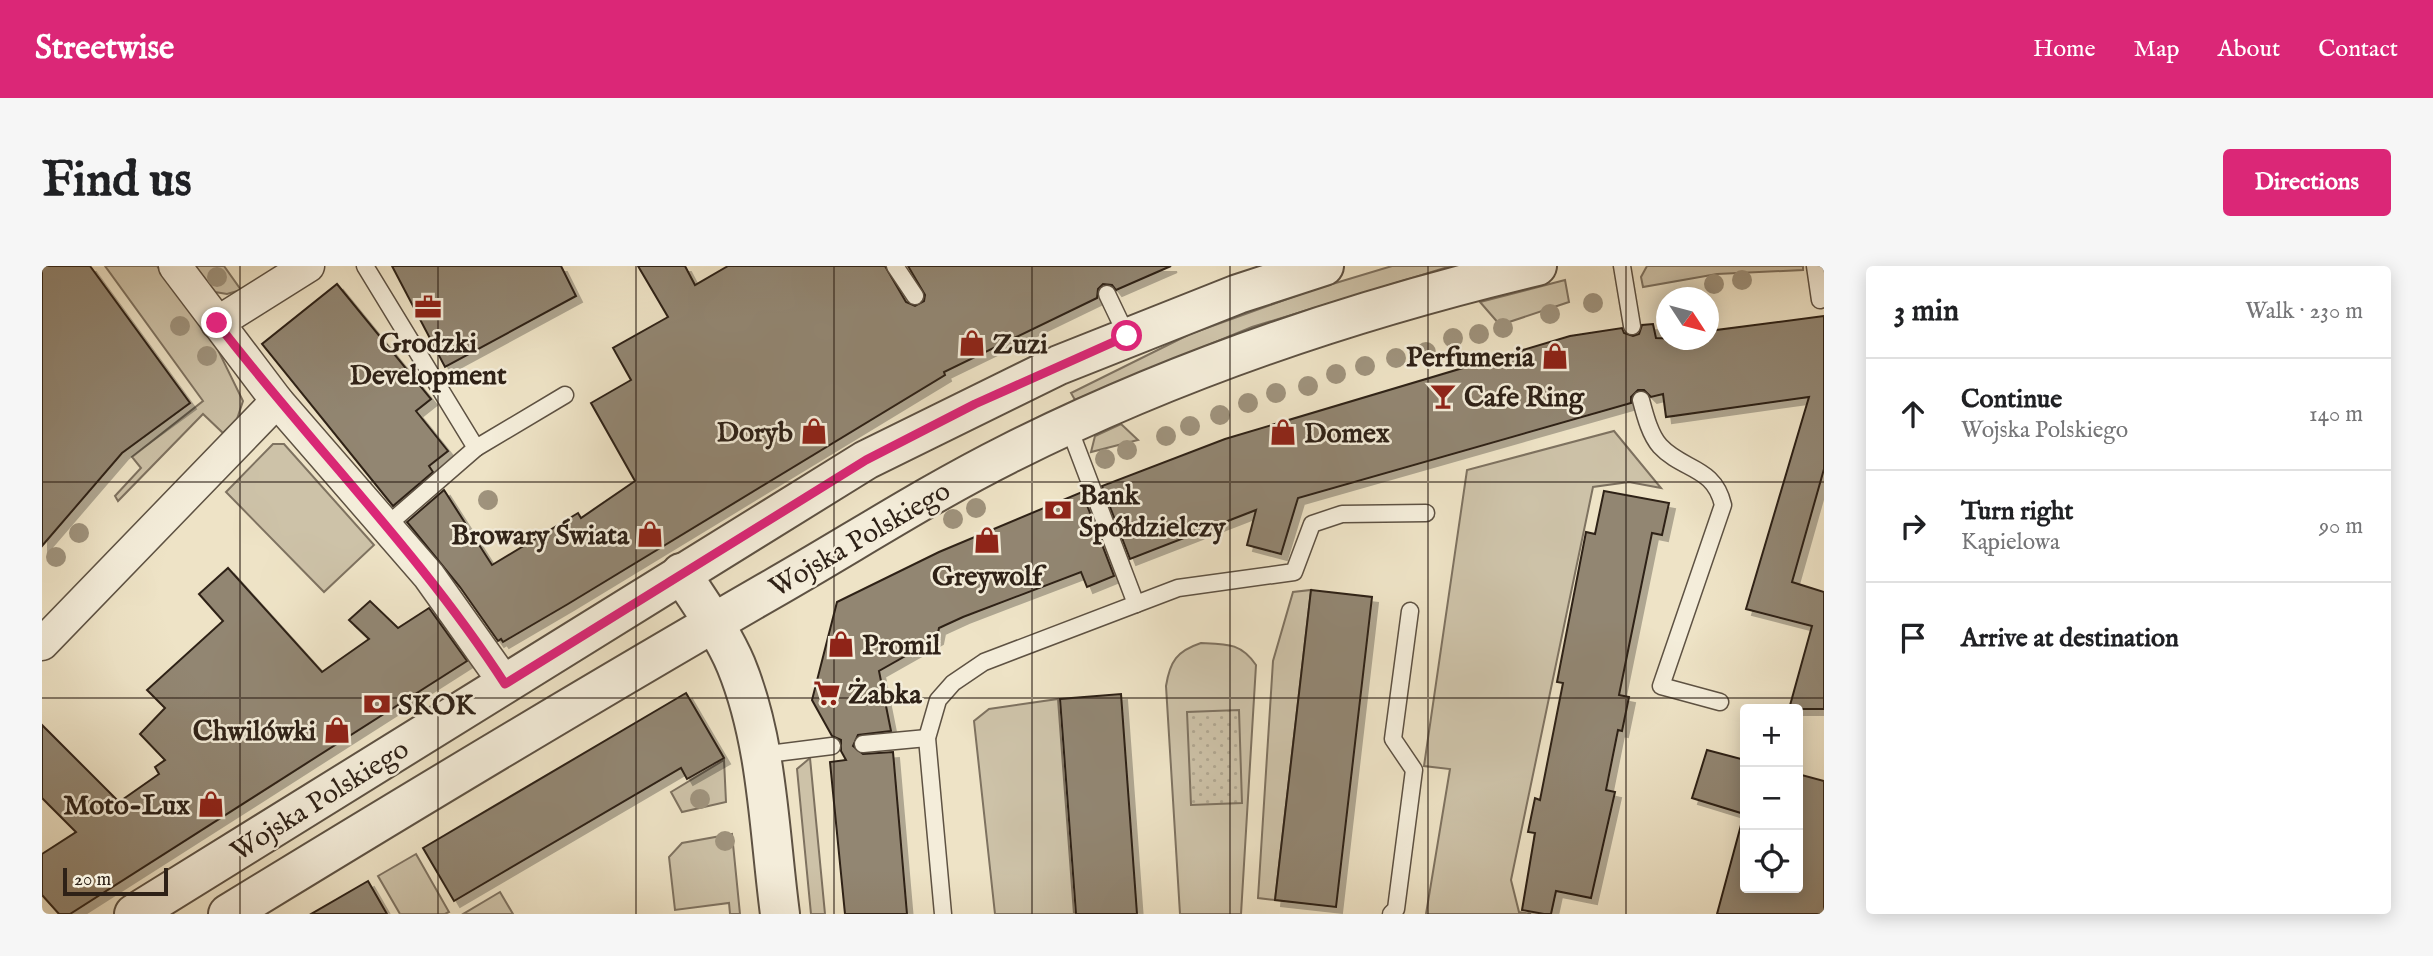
<!DOCTYPE html>
<html lang="en">
<head>
<meta charset="utf-8">
<style>
	body { margin:0; font-family:"IM FELL English",serif; background:#f6f6f6; color:#202124 }
	.controls { position:absolute; right:21px; bottom:21px; display:grid; overflow:hidden; border-radius:7px; box-shadow:0 4px 18px #0003 }
	.controls button { width:63px; height:63px; display:grid; place-items:center; padding:0; border:0; border-bottom:2px solid #e0e0e0; background:#fff; color:#202124; font:35px sans-serif }
	.compass { position:absolute; left:1614px; top:21px; width:63px; height:63px; border-radius:50%; background:#fff; box-shadow:0 4px 18px #0003; rotate:126deg }
	.scale { position:absolute; left:21px; bottom:18px; width:105px; box-sizing:border-box; padding-left:7px; border:4px solid #2e2117; border-top:0; font-size:19px; line-height:24px; white-space:nowrap; color:#2e2117; -webkit-text-stroke:5px #f4edda; paint-order:stroke }
	.stop { position:absolute; width:21px; height:21px; margin:-16px; border:5px solid #db2777; border-radius:50%; background:#fff }
	.stop.end { background:#db2777; border-color:#fff; box-shadow:0 2px 7px #0008 }
	.list { margin:0; padding:0; list-style:none }
	h2 { display:flex; justify-content:space-between; align-items:center; height:91px; margin:0; padding:0 28px; font-size:30px }
	h2 small { font-size:23px; font-weight:400; color:#757577 }
	.list li { display:grid; grid-template-columns:46px 1fr auto; gap:21px; align-items:center; box-sizing:border-box; height:112px; padding:0 28px; border-top:2px solid #e0e0e0 }
	.list b { display:block; font-size:26px; white-space:nowrap }
	.list p { margin:0; font-size:23px; white-space:nowrap; color:#757577 }
	.list em { font-size:23px; font-style:normal; color:#757577 }
	.icon { flex:none; width:38px; height:38px; fill:none; stroke:currentColor; stroke-width:2; stroke-linecap:round; stroke-linejoin:round }
	.map { position:relative; flex:none; width:1782px; height:648px; overflow:hidden; border-radius:7px }
	header { display:flex; align-items:center; gap:42px; box-sizing:border-box; height:98px; padding:0 35px; background:#db2777; color:#fff }
	header strong { font-size:33px }
	nav { display:flex; gap:38px; margin-inline-start:auto; font-size:24px }
	.intro { display:flex; align-items:center; justify-content:space-between; box-sizing:border-box; height:168px; padding:0 42px }
	h1 { margin:0; font-size:49px }
	.button { padding:18px 32px; border-radius:7px; background:#db2777; color:#fff; font-size:24px; font-weight:700 }
	main { display:flex; gap:42px; padding:0 42px }
	aside { flex:1; background:#fff; border-radius:7px; box-shadow:0 4px 18px #0003 }
	.map>svg:first-child { display:block }
	.grass { fill:#cdc2a8; stroke:#7e7260; stroke-width:2 }
	.park { fill:url(#park-dots); stroke:#7e7260; stroke-width:2 }
	.building { fill:#928672; stroke:#2e2117; stroke-width:2; filter:url(#shadow) }
	.lines { fill:none; stroke-linecap:round; stroke-linejoin:round }
	.service-casing { stroke:#5e5243; stroke-width:19 }
	.minor-casing { stroke:#5e5243; stroke-width:35 }
	.tertiary-casing { stroke:#5e5243; stroke-width:42 }
	.service { stroke:#f4edda; stroke-width:16 }
	.minor { stroke:#f4edda; stroke-width:32 }
	.tertiary { stroke:#f4edda; stroke-width:38 }
	.tree { fill:#9f937d }
	.route { stroke:#db2777; stroke-width:9 }
	.grid { fill:none; stroke:#2e2117; stroke-width:2; stroke-opacity:0.55 }
	.labels { text-anchor:middle; stroke-width:5; stroke-linejoin:round; paint-order:stroke }
	.poi-label { font-size:28px; font-weight:bold; fill:#2e2117; stroke:#f4edda; text-anchor:start }
	.street-label { font-size:28px; fill:#2e2117; stroke:#f4edda }
</style>
</head>
<body>
<header>
<strong>Streetwise</strong>
<nav><a>Home</a><a>Map</a><a>About</a><a>Contact</a></nav>
</header>
<div class="intro"><h1>Find us</h1><a class="button">Directions</a></div>
<main>
<div class="map">
<svg width="1782" height="648" viewBox="0 0 1782 648">
	<defs>
		<pattern id="park-dots" width="8" height="8" patternUnits="userSpaceOnUse" patternTransform="scale(1.75)"><rect width="8" height="8" fill="#cdc2a8"/><path d="M2 2h.1M6 6h.1" fill="none" stroke="#b0a690" stroke-width="1.8" stroke-linecap="round"/></pattern>
		<filter id="shadow"><feDropShadow dx="6" dy="6" stdDeviation="0" flood-color="#0004"/></filter>
	</defs>
	<rect width="100%" height="100%" fill="#eee3c6"/>
	<filter id="stains"><feTurbulence type="fractalNoise" baseFrequency=".00286" numOctaves="4"/><feColorMatrix values="0 0 0 0 .2 0 0 0 0 .09 0 0 0 0 .02 0 0 0 .5 -.17"/></filter>
	<radialGradient id="worn" r=".72"><stop offset=".6" stop-color="#630" stop-opacity="0"/><stop offset="1" stop-color="#630" stop-opacity=".3"/></radialGradient>
	<g class="grass">
		<polygon points="63,0 115,0 176,84 201,135 195,153 181,167 161,148 76,235 73,230 99,202 90,191 161,135"/>
		<polygon points="153,0 182,0 199,24 185,28 173,26"/>
		<polygon points="1350,0 1409,0 1210,61 1033,134 1029,127 1148,68 1267,25"/>
		<polygon points="1605,0 1761,0 1761,4 1675,8 1601,21 1599,11"/>
		<polygon points="1523,14 1527,36 1458,59 1438,36"/>
		<polygon points="1079,158 1096,174 1049,186 1053,170"/>
		<polygon points="1572,165 1619,222 1587,216 1551,221 1469,614 1477,646 1489,648 1384,648 1408,503 1382,500 1425,204"/>
		<polygon points="231,178 242,178 332,279 282,326 184,226"/>
		<polygon points="1269,324 1233,634 1216,632 1231,395 1251,326"/>
		<path d="M1159,377C1185,378 1199,377 1214,399L1199,648H1138L1124,420C1128,395 1135,385 1159,377Z"/>
		<polygon points="1016,433 1032,648 953,648 932,455 947,443"/>
		<polygon points="768,492 783,648 769,648 755,503"/>
		<polygon points="682,494 684,536 640,546 629,526"/>
		<polygon points="690,568 698,648 688,648 687,637 633,644 627,591 640,577"/>
		<polygon points="374,588 407,646 403,648 358,648 336,610"/>
		<polygon points="458,626 471,648 421,648"/>
	</g>
	<polygon class="park" points="1197,444 1200,537 1149,539 1145,446"/>
	<g class="building">
		<polygon points="0,0 48,0 148,137 80,187 0,280"/>
		<polygon points="350,0 519,0 534,30 403,101"/>
		<polygon points="596,0 643,0 653,19 686,0 843,0 864,36 873,40 882,35 883,29 866,0 1129,0 1074,24 1070,19 1061,18 1056,23 1055,32 902,106 903,109 526,338 461,376 459,373 456,375 418,321 365,256 402,224 450,299 536,247 539,252 593,215 549,137 589,114 571,82 626,51"/>
		<polygon points="295,18 389,133 374,145 406,185 387,200 391,206 351,240 220,78"/>
		<polygon points="1782,50 1782,203 1750,316 1782,326 1782,443 1747,443 1770,360 1704,343 1767,131 1624,151 1621,128 1609,131 1602,124 1596,124 1589,131 1589,137 1256,232 1239,288 1205,279 1214,244 1088,293 1060,220 1183,173 1528,70 1580,62 1582,67 1591,70 1597,68 1600,59 1611,58 1614,72 1667,74 1667,65"/>
		<polygon points="1562,225 1627,237 1620,269 1610,267 1577,429 1587,431 1580,465 1576,464 1564,524 1573,526 1549,632 1514,625 1509,648 1502,648 1480,644 1493,567 1486,566 1493,532 1498,534 1521,417 1515,416 1544,266 1553,268"/>
		<polygon points="1040,226 1072,310 1045,321 1039,306 921,351 897,362 895,372 837,405 849,465 816,469 811,480 821,488 851,486 865,648 803,648 788,496 804,494 799,485 799,474 790,470 770,434 795,336 897,286"/>
		<polygon points="186,302 280,406 327,373 307,354 328,335 356,362 387,342 425,395 28,648 17,648 0,629 0,588 34,566 0,532 0,459 77,536 117,508 113,501 123,494 98,468 123,442 105,424 181,355 157,328"/>
		<polygon points="1269,324 1330,331 1294,641 1233,634"/>
		<polygon points="644,427 682,492 645,513 639,502 412,635 381,582"/>
		<polygon points="1079,428 1095,648 1034,648 1018,433"/>
		<polygon points="1665,484 1703,494 1703,622 1756,622 1756,508 1782,515 1782,648 1675,648 1702,548 1650,532"/>
		<polygon points="326,615 345,648 269,648"/>
	</g>
	<g class="lines">
		<defs>
			<g id="service">
				<polyline points="323,0 434,182 523,129"/>
				<polyline points="853,0 873,30"/>
				<polyline points="1580,0 1590,60"/>
				<polyline points="1773,0 1778,34"/>
				<polyline points="1065,28 1085,70"/>
				<path d="M1599,134C1603,149 1608,169 1618,180C1641,205 1672,200 1681,239L1619,420L1678,436"/>
				<polyline points="1026,159 1094,338"/>
				<polyline points="343,261 434,182"/>
				<polyline points="821,478 885,472"/>
				<polyline points="718,489 790,480"/>
				<polyline points="901,648 885,472 896,434 911,417 942,396 1136,322 1252,306 1270,258 1300,248 1384,247"/>
				<polyline points="1349,648 1354,643 1372,504 1351,473 1368,345"/>
			</g>
			<g id="minor">
				<polyline points="133,0 235,135 387,310 463,417"/>
				<polyline points="175,57 266,0"/>
				<polyline points="0,378 235,135"/>
			</g>
			<g id="tertiary">
				<path d="M639,307C658,337 680,366 694,399C726,477 727,566 738,648"/>
				<polyline points="92,648 824,194 1017,99 1196,28 1282,0"/>
				<path d="M186,648C364,539 543,431 725,326C806,280 884,229 968,187C1135,103 1314,43 1495,0"/>
			</g>
		</defs>
		<use href="#service" class="service-casing"/>
		<use href="#minor" class="minor-casing"/>
		<use href="#tertiary" class="tertiary-casing"/>
		<use href="#service" class="service"/>
		<use href="#minor" class="minor"/>
		<use href="#tertiary" class="tertiary"/>
	</g>
	<g class="tree">
		<circle cx="175" cy="11" r="10"/>
		<circle cx="1700" cy="14" r="10"/>
		<circle cx="1672" cy="18" r="10"/>
		<circle cx="1551" cy="37" r="10"/>
		<circle cx="1508" cy="48" r="10"/>
		<circle cx="138" cy="60" r="10"/>
		<circle cx="1461" cy="62" r="10"/>
		<circle cx="1437" cy="68" r="10"/>
		<circle cx="1411" cy="72" r="10"/>
		<circle cx="1384" cy="86" r="10"/>
		<circle cx="165" cy="90" r="10"/>
		<circle cx="1354" cy="92" r="10"/>
		<circle cx="1323" cy="100" r="10"/>
		<circle cx="1294" cy="108" r="10"/>
		<circle cx="1266" cy="120" r="10"/>
		<circle cx="1234" cy="127" r="10"/>
		<circle cx="1206" cy="137" r="10"/>
		<circle cx="1178" cy="149" r="10"/>
		<circle cx="1148" cy="160" r="10"/>
		<circle cx="1124" cy="170" r="10"/>
		<circle cx="1085" cy="184" r="10"/>
		<circle cx="1063" cy="193" r="10"/>
		<circle cx="446" cy="234" r="10"/>
		<circle cx="934" cy="242" r="10"/>
		<circle cx="911" cy="253" r="10"/>
		<circle cx="37" cy="267" r="10"/>
		<circle cx="14" cy="291" r="10"/>
		<circle cx="658" cy="533" r="10"/>
		<circle cx="683" cy="575" r="10"/>
	</g>
	<g class="lines">
		<path class="route" d="M175,57C269,179 379,288 463,418L824,194L933,138L1085,70"/>
	</g>
	<path class="grid" d="M198,0V648M396,0V648M594,0V648M792,0V648M990,0V648M1188,0V648M1386,0V648M1584,0V648M0,216H1782M0,432H1782"/>
	<defs>
		<symbol id="office-bare" viewBox="-9 -9 18 18"><path d="M-6-3h4V-5.5h4V-3h4V5H-6ZM-1-4.5V-3h2v-1.5ZM-6 0V1H6V0Z" fill="#8f2418" stroke="#f4edda" stroke-width="2.5" paint-order="stroke"/></symbol>
		<symbol id="shop-bare" viewBox="-9 -9 18 18"><path d="M-5-2.5h2.3a2.7 3.5 0 0 1 5.4 0H5L5.5 6h-11ZM-1.5-2.5h3a1.5 2.3 0 0 0-3 0Z" fill="#8f2418" stroke="#f4edda" stroke-width="2.5" paint-order="stroke"/></symbol>
		<symbol id="bar-bare" viewBox="-9 -9 18 18"><path d="M-6-5H6L.8 .8V4.5H3.5V6h-7V4.5H-.8V.8Z" fill="#8f2418" stroke="#f4edda" stroke-width="2.5" paint-order="stroke"/></symbol>
		<symbol id="bank-bare" viewBox="-9 -9 18 18"><path d="M-6-4H6V4H-6ZM0-2.3a2.3 2.3 0 1 0 0 4.6a2.3 2.3 0 1 0 0-4.6Z" fill="#8f2418" stroke="#f4edda" stroke-width="2.5" paint-order="stroke"/></symbol>
		<symbol id="supermarket-bare" viewBox="-9 -9 18 18"><path d="M-6-5.5h2.5l.6 2H6L4.5 2H-2.5L-4.4-4H-6ZM-1.5 3.2a1.3 1.3 0 1 0 .1 0ZM3 3.2a1.3 1.3 0 1 0 .1 0Z" fill="#8f2418" stroke="#f4edda" stroke-width="2.5" paint-order="stroke"/></symbol>
	</defs>
	<g fill-rule="evenodd">
		<use href="#office-bare" x="367" y="22" width="38" height="38"/>
		<use href="#shop-bare" x="911" y="58" width="38" height="38"/>
		<use href="#shop-bare" x="1494" y="71" width="38" height="38"/>
		<use href="#bar-bare" x="1382" y="111" width="38" height="38"/>
		<use href="#shop-bare" x="753" y="146" width="38" height="38"/>
		<use href="#shop-bare" x="1222" y="147" width="38" height="38"/>
		<use href="#bank-bare" x="997" y="225" width="38" height="38"/>
		<use href="#shop-bare" x="589" y="249" width="38" height="38"/>
		<use href="#shop-bare" x="926" y="255" width="38" height="38"/>
		<use href="#shop-bare" x="780" y="359" width="38" height="38"/>
		<use href="#supermarket-bare" x="766" y="408" width="38" height="38"/>
		<use href="#bank-bare" x="316" y="419" width="38" height="38"/>
		<use href="#shop-bare" x="276" y="445" width="38" height="38"/>
		<use href="#shop-bare" x="150" y="519" width="38" height="38"/>
	</g>
	<g class="labels">
		<g class="poi-label">
			<text x="386" y="86" text-anchor="middle">Grodzki<tspan x="386" dy="32">Development</tspan></text>
			<text x="951" y="87">Zuzi</text>
			<text x="1492" y="100" text-anchor="end">Perfumeria</text>
			<text x="1422" y="140">Cafe Ring</text>
			<text x="751" y="175" text-anchor="end">Doryb</text>
			<text x="1262" y="176">Domex</text>
			<text x="1037" y="238">Bank<tspan x="1037" dy="32">Spółdzielczy</tspan></text>
			<text x="587" y="278" text-anchor="end">Browary Świata</text>
			<text x="945" y="319" text-anchor="middle">Greywolf</text>
			<text x="820" y="388">Promil</text>
			<text x="806" y="437">Żabka</text>
			<text x="356" y="448">SKOK</text>
			<text x="274" y="474" text-anchor="end">Chwilówki</text>
			<text x="148" y="548" text-anchor="end">Moto-Lux</text>
		</g>
		<g class="street-label">
			<text transform="translate(817 272) rotate(-30)" y="10">Wojska Polskiego</text>
			<text transform="translate(277 533) rotate(-32)" y="10">Wojska Polskiego</text>
		</g>
	</g>
	<rect width="100%" height="100%" filter="url(#stains)"/>
	<rect width="100%" height="100%" fill="url(#worn)"/>
</svg>
<div class="controls">
<button>+</button>
<button>−</button>
<button><svg class="icon" aria-label="locate" viewBox="0 0 24 24"><circle cx="12" cy="12" r="6"/><path d="M12 2v4M12 18v4M2 12h4M18 12h4"/></svg></button>
</div>
<svg class="compass" viewBox="-18 -18 36 36"><path d="M0-13l5 13h-10z" fill="#e53935"/><path d="M0 13l5-13h-10z" fill="#757577"/></svg>
<div class="scale">20 m</div>
<div class="stop" style="left:1085px;top:70px"></div>
<div class="stop end" style="left:175px;top:57px"></div>
</div>
<aside>
<h2>3 min<small>Walk · 230 m</small></h2>
<ul class="list">
<li><svg class="icon" aria-label="ahead" viewBox="0 0 24 24"><path d="M12 20V5M6 11l6-6 6 6"/></svg><div><b>Continue</b><p>Wojska Polskiego</p></div><em>140 m</em></li>
<li><svg class="icon" aria-label="right" viewBox="0 0 24 24"><path d="M7 20v-9h11M14 6l5 5-5 5"/></svg><div><b>Turn right</b><p>Kąpielowa</p></div><em>90 m</em></li>
<li><svg class="icon" aria-label="arrive" viewBox="0 0 24 24"><path d="M6 21V4h12l-3 4 3 4H6"/></svg><div><b>Arrive at destination</b></div></li>
</ul>
</aside>
</main>
</body>
</html>
